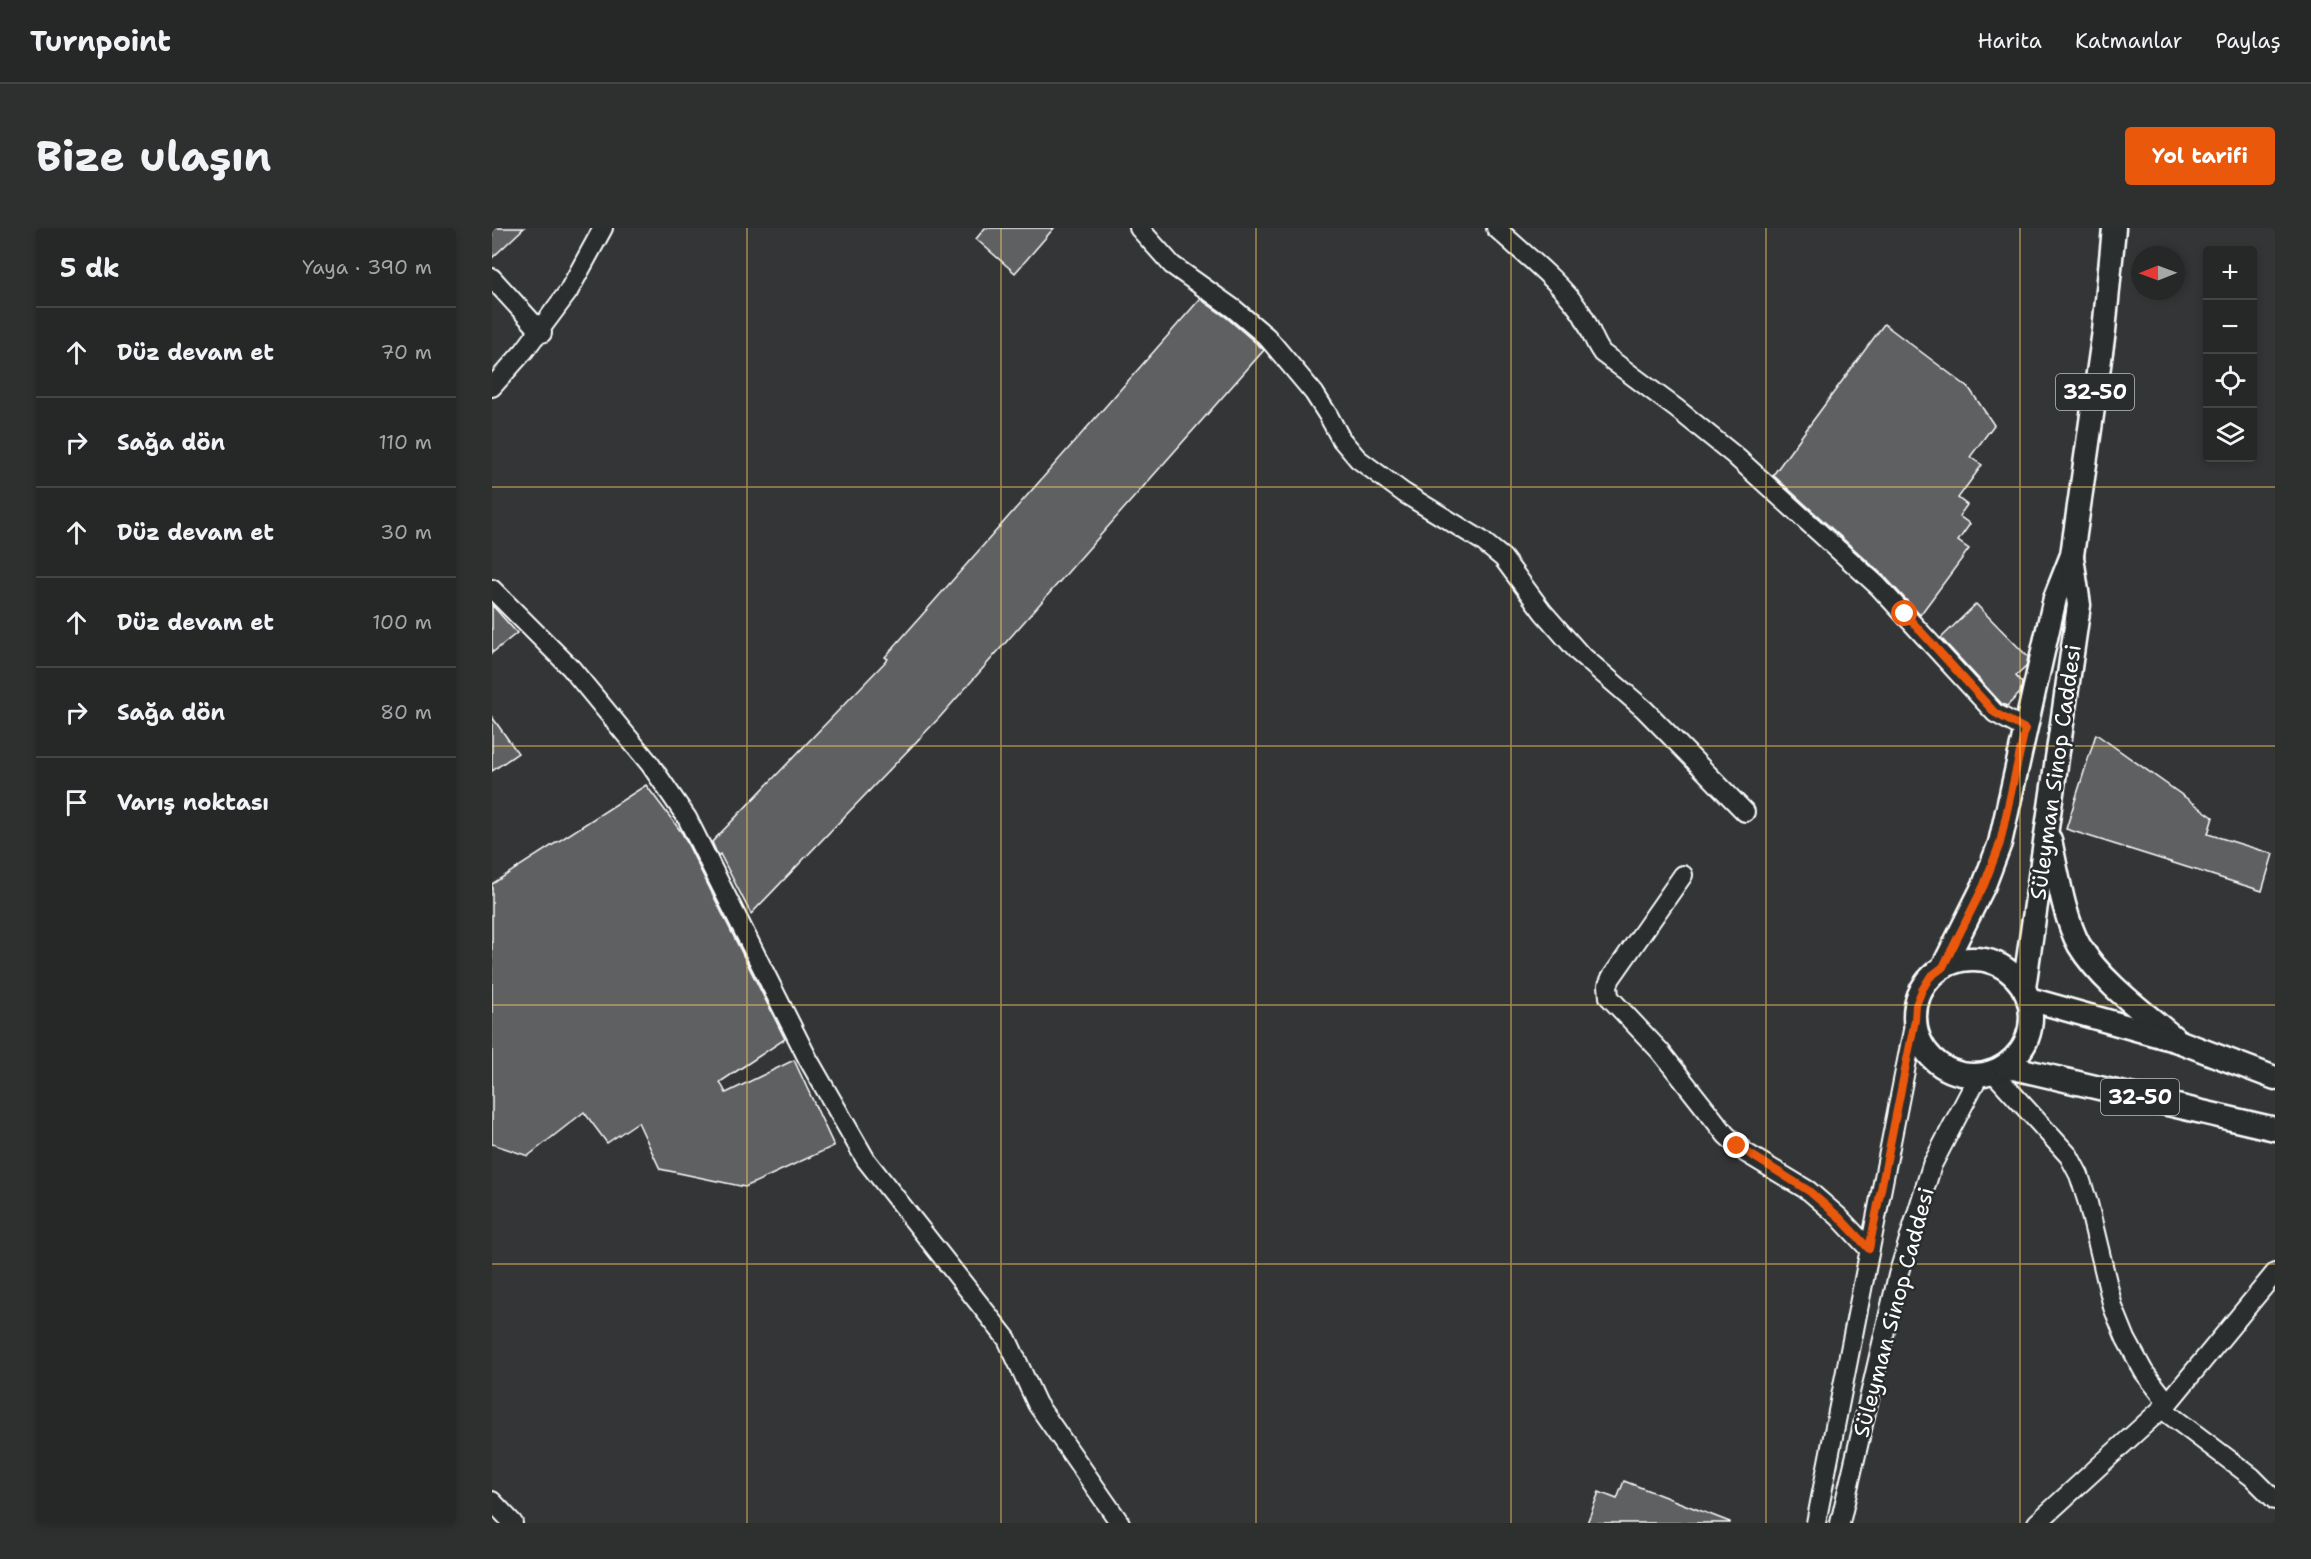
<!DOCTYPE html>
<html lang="tr">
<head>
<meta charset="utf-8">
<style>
	body { margin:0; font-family:"Shantell Sans",sans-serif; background:#2e3030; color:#f1f3f6 }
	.controls { position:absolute; right:18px; top:18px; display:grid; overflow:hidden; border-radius:6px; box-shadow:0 3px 9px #0003 }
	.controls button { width:54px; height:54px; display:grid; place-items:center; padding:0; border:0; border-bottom:2px solid #424445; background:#262828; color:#f1f3f6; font:30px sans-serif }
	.compass { position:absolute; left:1639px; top:18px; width:54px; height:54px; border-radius:50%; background:#262828; box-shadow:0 3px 9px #0003; rotate:269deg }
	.stop { position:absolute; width:18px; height:18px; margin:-14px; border:4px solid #ea580c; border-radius:50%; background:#fff }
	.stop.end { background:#ea580c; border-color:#fff; box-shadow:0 2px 6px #0008 }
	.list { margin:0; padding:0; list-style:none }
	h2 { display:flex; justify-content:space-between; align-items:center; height:78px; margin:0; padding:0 24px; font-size:26px }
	h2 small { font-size:20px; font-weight:400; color:#a4a6a8 }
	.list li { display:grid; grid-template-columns:39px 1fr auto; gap:18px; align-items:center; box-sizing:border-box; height:90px; padding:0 24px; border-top:2px solid #424445 }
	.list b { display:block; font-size:22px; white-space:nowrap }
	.list em { font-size:20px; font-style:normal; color:#a4a6a8 }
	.icon { flex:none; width:33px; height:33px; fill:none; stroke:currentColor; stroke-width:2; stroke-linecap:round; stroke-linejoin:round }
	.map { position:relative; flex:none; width:1783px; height:1295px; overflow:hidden; border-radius:6px }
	header { display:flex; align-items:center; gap:36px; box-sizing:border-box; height:84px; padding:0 30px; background:#262828; border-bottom:2px solid #424445 }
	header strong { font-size:28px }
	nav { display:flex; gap:33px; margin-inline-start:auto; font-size:21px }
	.intro { display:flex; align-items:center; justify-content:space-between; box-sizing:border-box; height:144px; padding:0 36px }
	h1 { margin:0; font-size:42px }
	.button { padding:15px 27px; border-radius:6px; background:#ea580c; color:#fff; font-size:21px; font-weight:700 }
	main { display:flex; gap:36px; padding:0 36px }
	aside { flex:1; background:#262828; border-radius:6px; box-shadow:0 3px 9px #0003 }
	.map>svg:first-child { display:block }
	.building { fill:#5f6162; stroke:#fff; stroke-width:1.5 }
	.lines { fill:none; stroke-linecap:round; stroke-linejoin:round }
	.minor-casing { stroke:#fff; stroke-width:22 }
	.major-casing { stroke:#fff; stroke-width:27 }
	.minor { stroke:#2a2d2e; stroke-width:18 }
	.major { stroke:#2a2d2e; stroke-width:22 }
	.route { stroke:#ea580c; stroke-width:8 }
	.grid { fill:none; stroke:#ffd166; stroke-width:1.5; stroke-opacity:0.55 }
	.labels { text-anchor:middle; stroke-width:5; stroke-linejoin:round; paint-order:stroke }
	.shield { fill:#2a2d2e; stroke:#bfc0c0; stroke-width:1.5 }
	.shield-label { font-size:21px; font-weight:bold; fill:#fff }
	.street-label { font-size:22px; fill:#fff; stroke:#2a2d2e }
</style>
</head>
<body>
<header>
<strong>Turnpoint</strong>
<nav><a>Harita</a><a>Katmanlar</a><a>Paylaş</a></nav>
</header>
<div class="intro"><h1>Bize ulaşın</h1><a class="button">Yol tarifi</a></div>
<main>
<aside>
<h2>5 dk<small>Yaya · 390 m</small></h2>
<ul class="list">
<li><svg class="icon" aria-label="ahead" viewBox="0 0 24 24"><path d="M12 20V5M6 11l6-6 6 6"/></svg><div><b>Düz devam et</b></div><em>70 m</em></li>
<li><svg class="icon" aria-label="right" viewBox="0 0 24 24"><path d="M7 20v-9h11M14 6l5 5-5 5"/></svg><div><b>Sağa dön</b></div><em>110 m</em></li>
<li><svg class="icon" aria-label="ahead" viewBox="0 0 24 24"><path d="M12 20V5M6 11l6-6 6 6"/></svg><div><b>Düz devam et</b></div><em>30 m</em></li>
<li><svg class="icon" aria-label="ahead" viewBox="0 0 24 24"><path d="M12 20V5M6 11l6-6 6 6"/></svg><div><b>Düz devam et</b></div><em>100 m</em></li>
<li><svg class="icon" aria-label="right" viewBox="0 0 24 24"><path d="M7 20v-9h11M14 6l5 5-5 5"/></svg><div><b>Sağa dön</b></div><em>80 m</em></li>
<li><svg class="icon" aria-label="arrive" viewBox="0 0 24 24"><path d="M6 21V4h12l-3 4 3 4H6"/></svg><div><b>Varış noktası</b></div></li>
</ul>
</aside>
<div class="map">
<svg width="1783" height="1295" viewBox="0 0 1783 1295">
	<rect width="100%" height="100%" fill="#333536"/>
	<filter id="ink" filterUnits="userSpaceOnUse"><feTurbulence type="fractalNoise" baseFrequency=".0167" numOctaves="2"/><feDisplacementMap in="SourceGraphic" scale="12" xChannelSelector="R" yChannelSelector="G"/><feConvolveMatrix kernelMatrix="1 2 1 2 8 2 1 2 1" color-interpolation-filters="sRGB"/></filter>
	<g filter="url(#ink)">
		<g class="building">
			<polygon points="0,0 32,0 0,30"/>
			<polygon points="493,0 562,0 523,45 484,11"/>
			<polygon points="708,71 735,90 772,122 448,489 259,686 228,626 226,628 220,614 396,431 393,429"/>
			<polygon points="1392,96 1477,160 1502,197 1478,229 1490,237 1466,270 1475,277 1467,288 1478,296 1466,313 1477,321 1428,387 1394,350 1281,247"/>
			<polygon points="1484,376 1536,429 1534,439 1524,448 1530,455 1528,465 1515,478 1510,476 1449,410"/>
			<polygon points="0,377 25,405 0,425"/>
			<polygon points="0,489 26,525 0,543"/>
			<polygon points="1604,506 1721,589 1716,606 1781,626 1770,663 1574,601"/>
			<polygon points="154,557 190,605 293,811 228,854 234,865 302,832 342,918 253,959 168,941 146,894 115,915 92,884 36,928 0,916 0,656"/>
			<polygon points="1132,1253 1238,1294 1238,1295 1095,1295 1107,1264 1125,1271"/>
		</g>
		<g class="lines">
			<defs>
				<g id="minor">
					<polyline points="647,0 680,37 742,81 775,109 822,165 836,187 849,211 866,231 912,265 989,312 1011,330 1051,384 1087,425 1152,481 1253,584"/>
					<path d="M1004,0C1031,25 1068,54 1088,83C1098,97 1100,112 1110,125L1185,181L1242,227L1386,358L1503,485L1533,501"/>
					<polyline points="0,50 50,105"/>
					<polyline points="0,159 32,123 76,64 111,0"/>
					<polyline points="0,361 79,440 158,536 195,590 316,831 374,932 515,1111 545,1176 628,1295"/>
					<polyline points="1191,647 1119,750 1116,757 1117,769 1168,823 1234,907 1254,925 1317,963 1347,989 1377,1021"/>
					<polyline points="1501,844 1577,928 1587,947 1596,975 1621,1079 1634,1111 1652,1144 1676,1175"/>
					<polyline points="1670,1181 1760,1249 1783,1272"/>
					<polyline points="0,1273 21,1295"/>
					<polyline points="1324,1295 1423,792"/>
					<polyline points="1348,1295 1406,1047 1440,937 1487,847"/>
					<polyline points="1545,1295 1676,1175 1783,1045"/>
				</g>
				<g id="major">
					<path d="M1558,612C1565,643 1572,690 1587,717C1609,754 1653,785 1686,813"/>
					<circle cx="1481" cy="789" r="58"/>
					<polyline points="1451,739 1492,657 1508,615 1563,370 1580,327 1612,103 1622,0"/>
					<polyline points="1532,760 1587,377 1580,329"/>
					<polyline points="1537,771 1686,813 1783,850"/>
					<polyline points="1513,838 1783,901"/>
				</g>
			</defs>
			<use href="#minor" class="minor-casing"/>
			<use href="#major" class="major-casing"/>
			<use href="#minor" class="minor"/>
			<use href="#major" class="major"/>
		</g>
	</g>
	<g class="lines" filter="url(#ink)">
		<polyline class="route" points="1245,918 1317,963 1347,989 1377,1021 1423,792 1424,777 1430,762 1438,749 1451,739 1492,657 1508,615 1533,501 1503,485 1413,386"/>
	</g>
	<path class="grid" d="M255,0V1295M509,0V1295M764,0V1295M1019,0V1295M1274,0V1295M1528,0V1295M0,259H1783M0,518H1783M0,777H1783M0,1036H1783"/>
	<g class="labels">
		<g class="shield">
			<rect x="1564" y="146" width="78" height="36" rx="4.5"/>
			<rect x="1609" y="851" width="78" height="36" rx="4.5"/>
		</g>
		<g class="shield-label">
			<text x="1603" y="171">32-50</text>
			<text x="1648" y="876">32-50</text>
		</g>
		<g class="street-label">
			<text transform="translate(1563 544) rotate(-82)" y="8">Süleyman Sinop Caddesi</text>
			<text transform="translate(1401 1084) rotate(-75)" y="8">Süleyman Sinop Caddesi</text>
		</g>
	</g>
</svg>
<div class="controls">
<button>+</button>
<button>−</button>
<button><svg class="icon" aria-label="locate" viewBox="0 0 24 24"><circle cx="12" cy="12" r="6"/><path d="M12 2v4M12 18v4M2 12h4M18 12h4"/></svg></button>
<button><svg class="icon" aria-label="layers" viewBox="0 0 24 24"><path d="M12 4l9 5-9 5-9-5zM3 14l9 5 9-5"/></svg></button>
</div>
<svg class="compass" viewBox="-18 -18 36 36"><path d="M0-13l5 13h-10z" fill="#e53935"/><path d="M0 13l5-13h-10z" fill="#a4a6a8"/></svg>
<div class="stop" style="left:1413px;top:386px"></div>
<div class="stop end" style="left:1245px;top:918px"></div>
</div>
</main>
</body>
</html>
